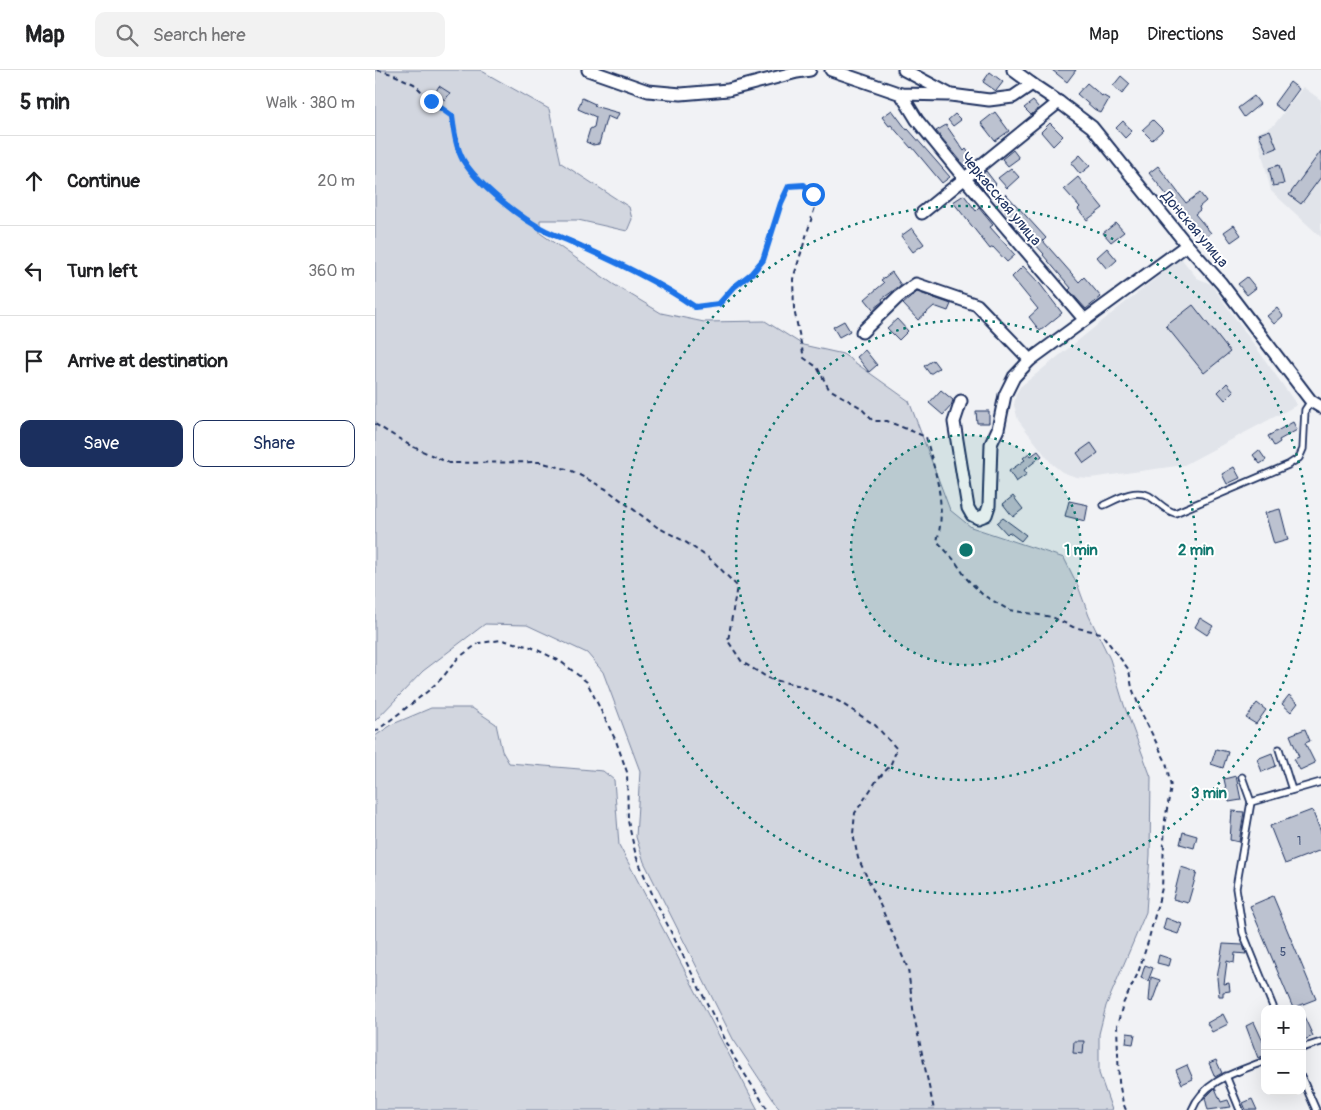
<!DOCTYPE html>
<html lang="en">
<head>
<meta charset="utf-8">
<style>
	body { margin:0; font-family:Pangolin,sans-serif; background:#f2f2f2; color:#202124 }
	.controls { position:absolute; right:15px; bottom:15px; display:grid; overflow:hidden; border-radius:10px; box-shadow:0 5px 20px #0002 }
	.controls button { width:45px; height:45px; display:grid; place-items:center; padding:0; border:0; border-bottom:1px solid #e0e0e0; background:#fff; color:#202124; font:25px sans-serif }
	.stop { position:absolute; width:15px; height:15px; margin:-11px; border:4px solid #1a73e8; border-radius:50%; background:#fff }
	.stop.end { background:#1a73e8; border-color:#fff; box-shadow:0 1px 5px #0008 }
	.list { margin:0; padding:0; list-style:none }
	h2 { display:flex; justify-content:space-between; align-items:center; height:65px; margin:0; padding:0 20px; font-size:21px }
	h2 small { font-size:16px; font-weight:400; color:#757577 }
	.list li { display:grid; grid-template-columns:32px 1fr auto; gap:15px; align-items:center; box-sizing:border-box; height:90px; padding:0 20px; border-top:1px solid #e0e0e0 }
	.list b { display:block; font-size:19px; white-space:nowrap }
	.list em { font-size:16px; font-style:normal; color:#757577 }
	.actions { display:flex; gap:10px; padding:15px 20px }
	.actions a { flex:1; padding:11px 0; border:1px solid #1b2f5e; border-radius:10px; text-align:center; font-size:18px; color:#1b2f5e }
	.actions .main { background:#1b2f5e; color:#fff }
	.icon { flex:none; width:28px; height:28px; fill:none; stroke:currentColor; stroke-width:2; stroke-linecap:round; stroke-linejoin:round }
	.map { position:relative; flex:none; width:946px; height:1040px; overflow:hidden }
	header { display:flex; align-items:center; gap:30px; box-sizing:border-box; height:70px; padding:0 25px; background:#fff; border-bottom:1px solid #e0e0e0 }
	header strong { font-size:24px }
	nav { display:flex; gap:28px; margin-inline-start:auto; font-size:18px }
	.search { width:350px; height:45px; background:#f2f2f2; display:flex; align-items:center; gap:12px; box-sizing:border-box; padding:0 18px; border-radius:10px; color:#757577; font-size:19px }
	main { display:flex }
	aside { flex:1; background:#fff }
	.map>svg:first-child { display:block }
	.built { fill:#e1e4ea }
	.green { fill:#d2d6df; stroke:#76829e }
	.building { fill:#bcc2d0; stroke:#1b2f5e }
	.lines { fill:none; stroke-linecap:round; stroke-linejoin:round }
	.service-casing { stroke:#1b2f5e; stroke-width:9 }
	.minor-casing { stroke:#1b2f5e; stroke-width:15 }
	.path { stroke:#1b2f5e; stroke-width:2; stroke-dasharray:5 4; stroke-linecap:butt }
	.service { stroke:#fff; stroke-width:5.5 }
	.minor { stroke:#fff; stroke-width:11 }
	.route { stroke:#1a73e8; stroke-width:6 }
	.ring { fill:none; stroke:#0f766e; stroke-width:2.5; stroke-dasharray:2.5 5 }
	.labels { text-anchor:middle; stroke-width:4; stroke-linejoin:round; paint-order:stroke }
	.number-label { font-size:12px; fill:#43547a }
	.street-label { font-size:15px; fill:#1b2f5e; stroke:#fff }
	.centre { fill:#0f766e; stroke:#fff; stroke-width:2.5 }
	.ring-label { font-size:15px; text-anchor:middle; font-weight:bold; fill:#0f766e; stroke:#fff; stroke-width:4; stroke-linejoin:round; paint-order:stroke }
</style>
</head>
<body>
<header>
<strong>Map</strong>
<div class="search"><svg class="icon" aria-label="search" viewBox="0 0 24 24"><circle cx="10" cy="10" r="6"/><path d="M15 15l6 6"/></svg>Search here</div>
<nav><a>Map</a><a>Directions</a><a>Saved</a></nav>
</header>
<main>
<aside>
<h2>5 min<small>Walk · 380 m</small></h2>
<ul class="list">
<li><svg class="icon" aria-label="ahead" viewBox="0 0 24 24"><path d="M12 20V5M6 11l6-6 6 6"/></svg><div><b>Continue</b></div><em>20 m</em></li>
<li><svg class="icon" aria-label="left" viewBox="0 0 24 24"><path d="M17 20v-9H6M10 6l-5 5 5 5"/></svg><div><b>Turn left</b></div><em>360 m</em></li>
<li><svg class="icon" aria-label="arrive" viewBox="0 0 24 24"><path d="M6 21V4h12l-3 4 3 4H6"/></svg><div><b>Arrive at destination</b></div></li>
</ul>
<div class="actions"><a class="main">Save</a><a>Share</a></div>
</aside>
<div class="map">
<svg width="946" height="1040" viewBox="0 0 946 1040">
	<rect width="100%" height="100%" fill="#f1f2f5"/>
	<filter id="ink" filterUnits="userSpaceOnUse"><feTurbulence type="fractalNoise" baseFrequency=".02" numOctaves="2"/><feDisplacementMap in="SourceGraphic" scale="10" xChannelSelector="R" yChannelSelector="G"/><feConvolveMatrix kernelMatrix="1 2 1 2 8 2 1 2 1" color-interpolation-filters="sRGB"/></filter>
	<g filter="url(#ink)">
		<g class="built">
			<polygon points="928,17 946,30 946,167 896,121 882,63 899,55"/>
			<polygon points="806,188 822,208 836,214 922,335 809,395 715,408 701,407 687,402 677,394 643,350 639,335 641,324 645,317"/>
		</g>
		<g class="green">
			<polygon points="0,0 105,0 174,39 186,93 254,137 257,149 252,161 203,150 165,150 165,163 238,214 286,243 329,252 390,251 428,275 468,284 534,331 575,440 596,457 689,488 703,516 714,546 735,589 749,635 776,707 775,785 771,842 731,936 724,964 724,1003 737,1040 405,1040 358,969 269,792 261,767 265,701 228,602 212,583 152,555 110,554 48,601 0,651"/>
			<polygon points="56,638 97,638 121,654 127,681 134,693 228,701 239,710 244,775 383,1040 0,1040 0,666 18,654"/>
		</g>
		<g class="building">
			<polygon points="677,0 701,0 692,12"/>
			<polygon points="615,2 628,12 621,21 608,12"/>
			<polygon points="746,6 755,14 747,24 738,16"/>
			<polygon points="915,12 924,19 908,41 899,34"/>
			<polygon points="712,13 727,26 727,25 734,29 726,43 719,39 702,24"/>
			<polygon points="64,16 75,23 70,30 60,23"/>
			<polygon points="879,26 885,34 869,47 863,38"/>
			<polygon points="207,28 220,34 219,36 244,43 241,50 232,46 224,74 218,75 211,72 215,59 219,57 221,47 203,39"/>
			<polygon points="658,31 664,38 656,45 649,38"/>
			<polygon points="517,40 532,60 533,59 575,107 567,113 537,77 536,78 516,55 514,56 507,47"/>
			<polygon points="620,42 634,61 620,71 606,53"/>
			<polygon points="580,44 586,50 578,56 573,50"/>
			<polygon points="778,50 788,60 777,70 767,60"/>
			<polygon points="748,51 757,61 750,68 741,58"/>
			<polygon points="675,53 688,66 678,76 666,62"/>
			<polygon points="571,55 589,81 591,79 598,89 590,96 561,61"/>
			<polygon points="895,60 902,78 892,82 884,64"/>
			<polygon points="638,80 644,88 633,96 627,89"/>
			<polygon points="946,81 946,107 926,134 914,125"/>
			<polygon points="705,85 715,96 705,104 696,93"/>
			<polygon points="904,95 909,114 898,116 894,98"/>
			<polygon points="783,96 811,133 825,123 831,131 824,137 825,140 820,144 836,163 828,170 774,103"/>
			<polygon points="636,98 644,107 632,118 623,108"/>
			<polygon points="611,101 621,114 610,121 600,110"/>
			<polygon points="703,107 728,138 712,150 703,139 705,137 689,119"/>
			<polygon points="631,124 671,168 668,171 704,212 709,207 726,227 711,239 694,220 696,218 668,185 669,184 622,132"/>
			<polygon points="589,125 601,141 604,138 618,155 615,157 640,185 632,192 618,177 615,179 578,132"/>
			<polygon points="741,153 749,162 736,172 728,163"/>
			<polygon points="859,155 866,165 856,172 849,162"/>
			<polygon points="537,158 549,174 538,182 526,166"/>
			<polygon points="732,178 742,190 732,199 722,187"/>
			<polygon points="648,196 665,214 687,243 665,261 654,247 663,239 637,207"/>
			<polygon points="517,202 526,215 507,229 508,231 498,239 490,229 509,213 506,210"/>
			<polygon points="872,207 881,218 872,225 863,214"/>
			<polygon points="542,222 576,234 573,241 559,236 543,250 528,234"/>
			<polygon points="818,235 855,282 829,303 791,256"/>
			<polygon points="902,238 908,246 899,254 892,246"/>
			<polygon points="522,249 533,261 524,270 512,258"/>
			<polygon points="469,251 475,261 464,267 458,257"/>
			<polygon points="490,280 502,295 494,302 482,287"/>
			<polygon points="558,290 564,298 555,304 549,296"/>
			<polygon points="852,313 859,321 850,330 843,322"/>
			<polygon points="566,320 578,330 576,336 568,345 554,333"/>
			<polygon points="601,341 614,341 614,353 602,353"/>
			<polygon points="918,352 922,360 904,370 905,372 899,376 893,366"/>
			<polygon points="716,373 723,383 709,393 702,383"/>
			<polygon points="884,380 891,390 885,394 878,385"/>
			<polygon points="663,381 667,386 649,400 652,404 641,412 634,401 650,390 648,388 654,383 656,386"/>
			<polygon points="859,397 865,408 852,414 847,404"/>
			<polygon points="638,426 648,439 638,447 628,434"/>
			<polygon points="694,431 713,435 710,451 690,446"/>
			<polygon points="905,439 913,470 899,474 890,443"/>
			<polygon points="628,448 651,465 646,471 634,462 632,464 622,453"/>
			<polygon points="825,548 838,556 832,565 820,557"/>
			<polygon points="914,625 923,633 916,642 907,634"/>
			<polygon points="882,633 891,640 881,654 871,648"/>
			<polygon points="930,659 935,671 930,673 940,693 925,700 919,689 924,687 915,665"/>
			<polygon points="841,679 853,682 848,698 836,694"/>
			<polygon points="897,683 901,696 887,702 882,689"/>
			<polygon points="861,706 866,730 854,732 849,709"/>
			<polygon points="937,740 946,762 946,780 910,794 895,756"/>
			<polygon points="857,741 869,742 864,772 855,770"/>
			<polygon points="808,762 822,766 819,778 805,774"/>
			<polygon points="806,797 822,802 813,833 798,829"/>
			<polygon points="898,826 941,929 918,938 875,836"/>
			<polygon points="791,848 807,854 803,864 788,859"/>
			<polygon points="848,874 868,875 871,884 860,883 859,893 852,891 849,914 854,913 855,921 848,922 848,926 844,926 842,908"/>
			<polygon points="784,885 796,889 794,896 782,893"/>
			<polygon points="770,895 778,898 773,911 766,908"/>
			<polygon points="776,907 785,910 777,932 774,931"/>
			<polygon points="927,942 938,966 929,970 927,965"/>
			<polygon points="848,944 853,954 837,962 832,953"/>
			<polygon points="879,952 890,976 890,985 883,988 871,956"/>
			<polygon points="752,963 760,964 758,974 751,973"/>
			<polygon points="699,971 709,971 708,984 698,983"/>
			<polygon points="841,990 847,1003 840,1007 834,993"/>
			<polygon points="812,995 818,1009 807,1014 801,1000"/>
			<polygon points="840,1018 846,1032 853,1030 856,1037 833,1040 830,1028"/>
			<polygon points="877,1029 882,1040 871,1040 868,1033"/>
		</g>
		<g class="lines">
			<defs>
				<g id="service">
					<path d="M729,435C742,429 760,418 774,426C784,432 789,440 800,443L913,395L924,388L928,379L930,340L936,331"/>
					<polyline points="904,679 917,720"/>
					<polyline points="867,707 876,732 861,818 868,863 899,939"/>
					<polyline points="876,732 946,712"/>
					<polyline points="927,978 946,972"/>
					<polyline points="851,1006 865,1040"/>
					<polyline points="927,1008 941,1040"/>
					<path d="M817,1040C829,1010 862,1002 890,991"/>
				</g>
				<g id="minor">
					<polyline points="213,0 273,21 306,24 353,20 422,2 435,0"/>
					<polyline points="456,0 526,24 573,25"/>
					<polyline points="529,0 576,25 614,30 638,27 657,14 684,32 717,57 812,175 846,213 936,331 946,337"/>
					<polyline points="638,0 657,14"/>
					<polyline points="526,24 542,50 590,109 709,249"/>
					<polyline points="547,143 684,32"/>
					<polyline points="487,262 523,227 541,214 602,235 655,290"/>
					<polyline points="586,331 579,352 593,438 597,445 603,448 611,445 614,436 616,374 623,359 630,325 639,307 655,290 812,175"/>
				</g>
			</defs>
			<use href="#service" class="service-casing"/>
			<use href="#minor" class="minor-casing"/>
			<g class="path">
				<path d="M2,0L17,4L39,14L56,31L77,46C79,61 81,77 88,90C103,115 145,148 171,161C181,166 193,170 203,174C243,193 284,212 320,237L344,234L359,217L377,203L388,190L406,133L414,116L429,115L438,123L440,137L418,209L419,239L429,288L442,297L454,319L485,337L498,351H512L551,367C560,402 572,434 562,471L580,491L592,509L608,525L634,540L677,547L698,557L726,563L754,600L757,618L767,644L791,692L796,717L790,750L787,818L773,872L763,903L748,934L742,956L744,1012L748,1033L751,1040"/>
				<polyline points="0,354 36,376 74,393 164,392 195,400 231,419 282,457 309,471 338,491 362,516 353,571 367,592 395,609 426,616 463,631 500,655 522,679 515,696 502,710 480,743 478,764 483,788 507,839 533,899 539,946 559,1040"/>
				<polyline points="0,662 53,621 68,607 83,588 104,573 127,570 156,577 185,591 212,612 241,671 252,702 253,751 261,786 279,828 360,989 393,1040"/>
			</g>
			<use href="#service" class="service"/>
			<use href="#minor" class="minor"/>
		</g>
	</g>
	<g class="lines" filter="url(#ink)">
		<path class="route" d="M56,31L77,46C79,61 81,77 88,90C103,115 145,148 171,161C181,166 193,170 203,175C243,193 284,212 320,237L344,234L359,217L377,203L388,190L406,133L414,116L429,115L438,124"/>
	</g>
	<circle cx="591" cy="480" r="115" fill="#0f766e" fill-opacity=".12"/>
	<g class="ring">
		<circle cx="591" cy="480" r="115"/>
		<circle cx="591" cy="480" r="230"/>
		<circle cx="591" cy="480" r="344"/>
	</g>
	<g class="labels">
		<g class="number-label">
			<text x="924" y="775">1</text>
			<text x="908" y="886">5</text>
		</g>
		<g class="street-label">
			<text transform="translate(626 129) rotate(50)" y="5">Черкасская улица</text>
			<text transform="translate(820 159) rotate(50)" y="5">Донская улица</text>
		</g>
	</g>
	<circle cx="591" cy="480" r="8" class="centre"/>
	<g class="ring-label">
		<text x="706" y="485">1 min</text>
		<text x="821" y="485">2 min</text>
		<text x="834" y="728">3 min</text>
	</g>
</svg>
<div class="controls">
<button>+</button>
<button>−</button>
</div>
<div class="stop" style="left:438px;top:124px"></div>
<div class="stop end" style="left:56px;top:31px"></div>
</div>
</main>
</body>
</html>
